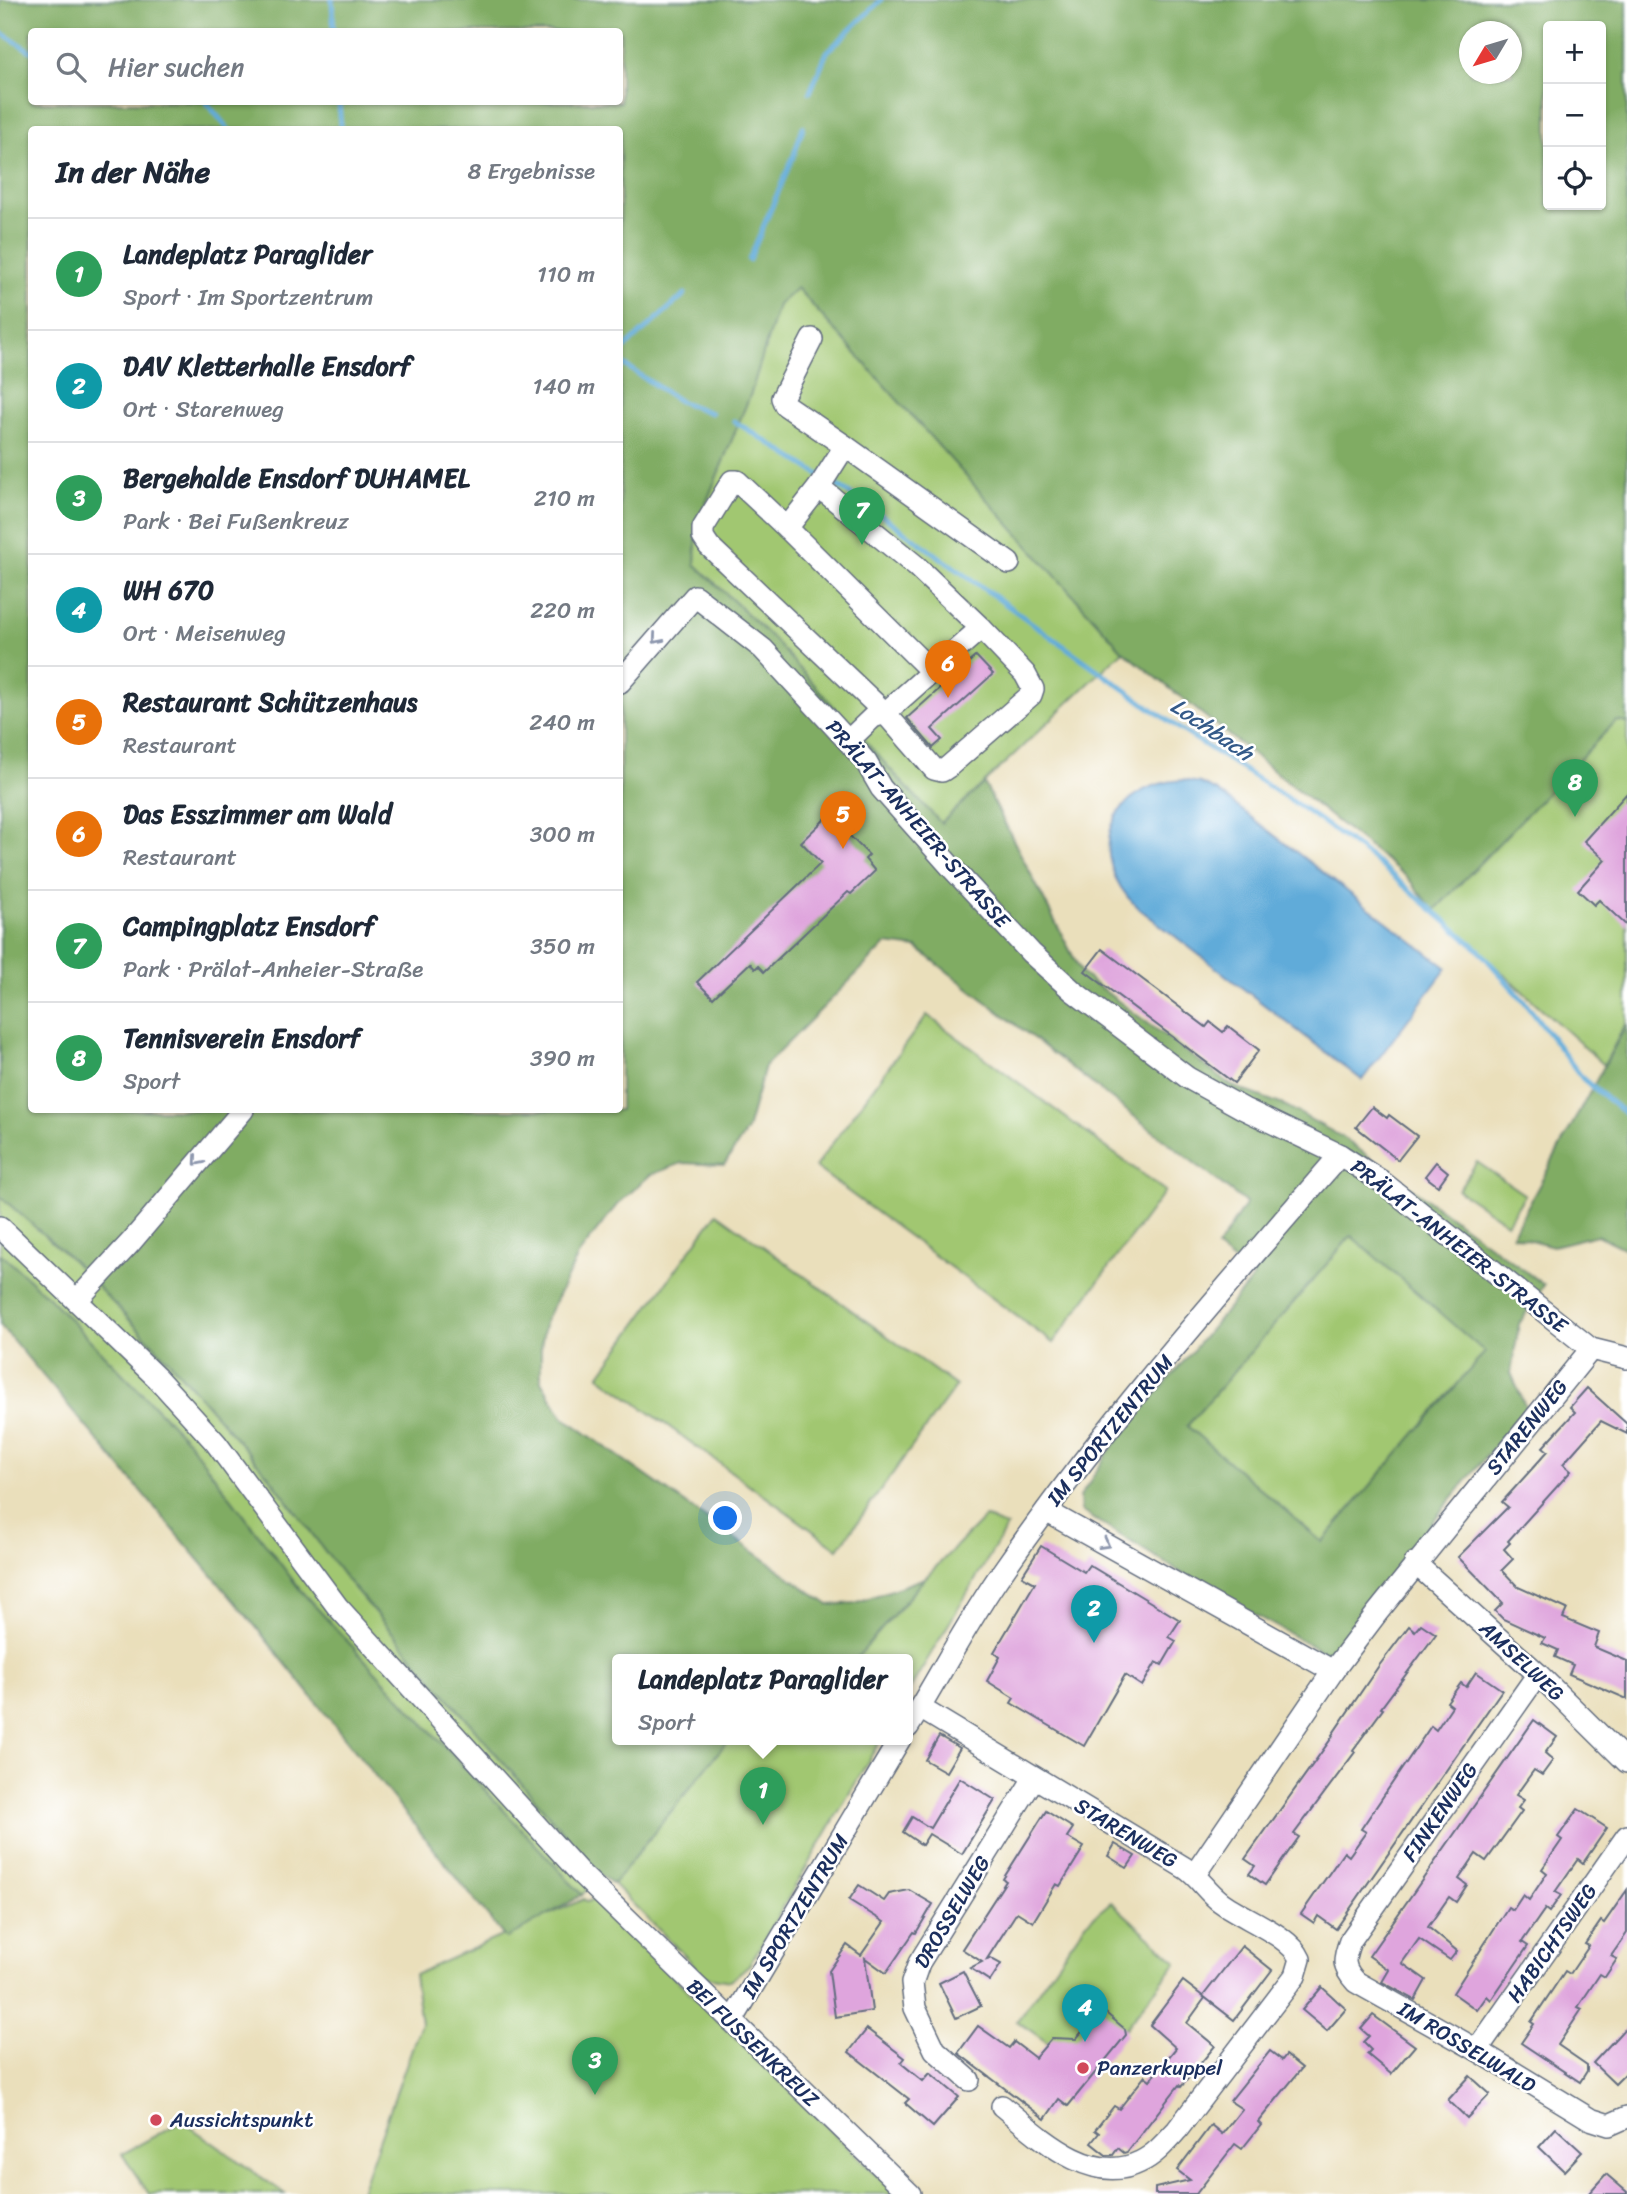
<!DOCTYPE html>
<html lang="de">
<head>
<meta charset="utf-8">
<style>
	body { margin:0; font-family:Sriracha,sans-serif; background:#f2f2f3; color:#1f2937 }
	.controls { position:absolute; right:21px; top:21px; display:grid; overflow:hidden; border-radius:7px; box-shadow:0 2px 5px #0004 }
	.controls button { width:63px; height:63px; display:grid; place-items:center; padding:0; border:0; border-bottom:2px solid #e0e1e3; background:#fff; color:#1f2937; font:35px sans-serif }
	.compass { position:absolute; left:1459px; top:21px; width:63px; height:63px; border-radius:50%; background:#fff; box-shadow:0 2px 5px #0004; rotate:232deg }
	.you { position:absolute; left:726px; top:1519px; width:24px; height:24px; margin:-18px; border:5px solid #fff; border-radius:50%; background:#1a73e8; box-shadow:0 0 0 10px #1a73e833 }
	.badge { display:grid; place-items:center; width:46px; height:46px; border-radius:50%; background:#ea580c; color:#fff; font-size:23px; font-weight:700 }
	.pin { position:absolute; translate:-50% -58px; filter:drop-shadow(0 2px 4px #0008) }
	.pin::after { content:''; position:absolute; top:37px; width:24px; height:21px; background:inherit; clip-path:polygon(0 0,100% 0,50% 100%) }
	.popup { position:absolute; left:612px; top:1654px; width:301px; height:91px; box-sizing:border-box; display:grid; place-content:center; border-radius:7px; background:#fff; filter:drop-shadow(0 2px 5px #0005); font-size:23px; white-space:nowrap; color:#747a83 }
	.popup b { font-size:26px; color:#1f2937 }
	.popup::after { content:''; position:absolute; left:50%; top:100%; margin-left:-14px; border:14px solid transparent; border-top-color:#fff }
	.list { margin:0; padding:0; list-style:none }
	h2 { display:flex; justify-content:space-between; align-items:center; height:91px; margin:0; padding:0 28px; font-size:30px }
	h2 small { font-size:23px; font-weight:400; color:#747a83 }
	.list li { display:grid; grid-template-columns:46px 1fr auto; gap:21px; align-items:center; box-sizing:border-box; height:112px; padding:0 28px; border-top:2px solid #e0e1e3 }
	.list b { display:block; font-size:26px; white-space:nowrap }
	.list p { margin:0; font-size:23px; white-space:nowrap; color:#747a83 }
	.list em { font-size:23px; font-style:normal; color:#747a83 }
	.icon { flex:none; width:38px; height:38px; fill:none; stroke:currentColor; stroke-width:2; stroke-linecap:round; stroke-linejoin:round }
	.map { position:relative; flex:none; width:1627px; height:2194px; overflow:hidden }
	.search { position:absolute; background:#fff; box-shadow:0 2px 5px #0004; left:28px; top:28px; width:595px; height:77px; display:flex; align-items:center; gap:18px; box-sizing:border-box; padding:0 24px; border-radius:7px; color:#747a83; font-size:26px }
	.panel { position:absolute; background:#fff; box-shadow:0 2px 5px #0004; left:28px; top:126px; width:595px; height:987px; border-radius:7px }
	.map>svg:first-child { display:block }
	.green { fill:#a1c771; stroke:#5e7b68; stroke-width:2 }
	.forest { fill:#80ac63; stroke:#4e6e60; stroke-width:2; fill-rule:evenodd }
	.water { fill:#61abd9; stroke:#3e6d9c; stroke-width:2 }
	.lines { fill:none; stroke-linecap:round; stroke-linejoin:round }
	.stream { stroke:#61abd9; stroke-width:5 }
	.building { fill:#dfa5dd }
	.minor-casing { stroke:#636d7f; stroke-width:24 }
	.minor { stroke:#fff; stroke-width:21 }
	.oneway { stroke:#8d97ae }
	.poi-dot { fill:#d1495b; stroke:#fff; stroke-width:2.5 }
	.labels { text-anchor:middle; stroke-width:5; stroke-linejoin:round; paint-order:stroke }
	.street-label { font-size:21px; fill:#1b2f5e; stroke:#fff }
	.poi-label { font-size:21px; fill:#1b2f5e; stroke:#fff; text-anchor:start }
	.water-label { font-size:23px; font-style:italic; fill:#345a89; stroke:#fff }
</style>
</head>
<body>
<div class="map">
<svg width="1627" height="2194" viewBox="0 0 1627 2194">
	<rect width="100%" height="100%" fill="#fff"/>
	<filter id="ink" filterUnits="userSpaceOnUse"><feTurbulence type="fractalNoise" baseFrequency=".0143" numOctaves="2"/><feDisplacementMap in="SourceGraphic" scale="14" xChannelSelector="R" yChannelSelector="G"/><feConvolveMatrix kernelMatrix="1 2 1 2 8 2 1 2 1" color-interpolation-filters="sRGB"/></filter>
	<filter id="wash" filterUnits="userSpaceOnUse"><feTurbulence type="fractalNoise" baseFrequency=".00686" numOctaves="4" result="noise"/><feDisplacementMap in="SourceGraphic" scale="28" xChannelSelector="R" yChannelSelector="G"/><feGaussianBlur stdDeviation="1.57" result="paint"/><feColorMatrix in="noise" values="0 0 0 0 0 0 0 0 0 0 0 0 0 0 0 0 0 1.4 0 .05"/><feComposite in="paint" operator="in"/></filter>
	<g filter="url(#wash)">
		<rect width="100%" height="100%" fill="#eadfbb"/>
		<g class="green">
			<polygon points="797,288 1123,651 984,783 1082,974 898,778 773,639 695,564 697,525 751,393 778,305"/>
			<polygon points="1616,721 1627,723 1627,1021 1604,1065 1434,911"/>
			<polygon points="927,1015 1165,1191 1053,1343 815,1167"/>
			<polygon points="1477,1162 1525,1195 1507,1223 1458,1190"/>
			<polygon points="0,1196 69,1257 169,1361 269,1476 343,1575 600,1875 582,1895 301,1591 187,1440 47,1296 0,1253"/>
			<polygon points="717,1213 956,1386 838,1549 599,1376"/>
			<polygon points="1351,1235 1486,1352 1322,1542 1187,1426"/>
			<polygon points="985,1517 1007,1527 908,1692 908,1659 856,1659 925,1578"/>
			<polygon points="729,1739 881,1739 750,1964 730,1981 706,1977 613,1884"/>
			<polygon points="584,1899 587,1902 594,1899 896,2194 360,2194 421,2023 414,1975"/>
			<polygon points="1111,1902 1177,1962 1090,2073 1017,2021 1086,1923"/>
			<polygon points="182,2121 285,2194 149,2194 122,2154"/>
		</g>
		<g class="forest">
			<path d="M0,0H1627V723L1616,721L1434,911L1407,877L1123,651L797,288L778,305L751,393L697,525L695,564L773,639L898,778L941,823L984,783L1082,974L1232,1086L1286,1106L1342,1137L1544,1285L1519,1324L1511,1373L1526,1408L1406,1554L1330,1656L1201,1585L1081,1511L1080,1497L1109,1451L1254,1277L1217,1248L1246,1203L917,948L886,944L765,1066L747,1130L724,1165L682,1163L650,1175L617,1205L579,1254L546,1319L541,1346V1381L563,1417L829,1605L855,1603L925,1578L856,1659H618V1739H729L613,1884L600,1875L343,1575L269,1476L169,1361L69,1257L0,1196ZM1548,26H1601V205H1548ZM32,32H620V102H32ZM1470,32H1512V74H1470ZM32,130H620V1110H32ZM1351,1236L1485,1352L1322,1542L1187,1426Z"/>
			<polygon points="1627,1024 1627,1250 1597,1235 1553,1246 1512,1235"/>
			<polygon points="0,1253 47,1296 187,1440 301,1591 582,1895 506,1939 256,1627 0,1325"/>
		</g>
		<path class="water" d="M1183,780L1200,783L1217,791L1447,968L1362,1080L1137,907C1084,856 1108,784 1183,780Z"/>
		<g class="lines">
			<g class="stream">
				<polyline points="332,0 334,32"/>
				<polyline points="0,32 32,52"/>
				<polyline points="810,92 827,52 881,0"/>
				<polyline points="206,102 229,130"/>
				<polyline points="339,102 341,130"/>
				<polyline points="749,260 794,155 803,127"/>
				<polyline points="620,352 685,294"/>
				<polyline points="620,362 679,401 711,413"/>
				<polyline points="734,421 820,475"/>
				<polyline points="828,480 863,502 1180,729 1304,809 1373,859 1478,949 1527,1005 1583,1079 1627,1115"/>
			</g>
		</g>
		<g id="blocks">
			<g class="building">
				<polygon points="976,656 993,674 932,729 942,740 933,748 907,718"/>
				<polygon points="1627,793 1627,926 1599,900 1594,905 1578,890 1605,860 1584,841"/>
				<polygon points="826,818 834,827 838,824 869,855 865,859 875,871 851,894 848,892 764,972 758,966 755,969 750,963 713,998 697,982 821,863 801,842"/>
				<polygon points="1102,949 1206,1027 1210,1022 1223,1032 1228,1026 1259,1050 1234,1083 1085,971"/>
				<polygon points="1372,1107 1387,1118 1389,1115 1417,1136 1398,1160 1356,1127"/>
				<polygon points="1436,1162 1448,1172 1438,1186 1425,1176"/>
				<polygon points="1587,1388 1627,1424 1627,1434 1601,1421 1563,1464 1571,1471 1508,1541 1510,1543 1504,1549 1513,1559 1502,1570 1518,1587 1567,1609 1563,1618 1599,1633 1594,1647 1627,1661 1627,1699 1569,1674 1573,1665 1555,1657 1558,1650 1542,1643 1545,1638 1503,1619 1495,1611 1503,1603 1458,1557 1508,1507 1502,1502 1548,1451 1543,1447 1575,1412 1570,1407"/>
				<polygon points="1041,1546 1084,1572 1089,1565 1180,1620 1169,1637 1176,1641 1162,1665 1156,1662 1142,1686 1125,1675 1084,1746 1011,1703 1014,1698 987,1681 1000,1657 994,1652 1035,1583 1022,1576"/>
				<polygon points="1421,1624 1436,1634 1381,1708 1383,1709 1353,1750 1355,1752 1294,1834 1299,1837 1265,1885 1249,1874 1255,1866 1245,1859 1333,1736 1332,1735 1378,1667 1409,1626 1415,1631"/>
				<polygon points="1476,1672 1502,1690 1336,1929 1318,1916 1314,1923 1301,1914 1344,1852 1349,1856 1366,1832 1361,1829 1431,1726 1436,1730 1452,1706 1447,1702 1461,1683 1466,1687"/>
				<polygon points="1534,1720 1557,1737 1545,1753 1553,1760 1542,1775 1534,1770 1516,1795 1524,1800 1518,1808 1522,1811 1486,1861 1476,1854 1459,1879 1467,1885 1456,1902 1449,1897 1428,1927 1457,1951 1450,1960 1419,1939 1402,1963 1426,1980 1415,2000 1382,1982 1389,1970 1369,1956"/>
				<polygon points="939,1736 960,1748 946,1772 925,1760"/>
				<polygon points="960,1778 995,1800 962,1854 929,1834 922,1845 903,1832 912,1817 930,1828"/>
				<polygon points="1578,1809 1607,1828 1583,1863 1578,1859 1555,1892 1561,1895 1549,1912 1545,1909 1522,1942 1528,1946 1491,2000 1487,1996 1477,2010 1453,1993 1508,1907 1513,1910 1523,1895 1529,1900 1547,1873 1542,1869 1562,1840 1558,1837"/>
				<polygon points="1046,1811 1073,1828 1067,1837 1084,1847 1060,1886 1056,1884 1033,1922 1017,1912 987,1959 990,1958 1001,1964 990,1981 970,1968 982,1962 962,1949 1006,1881 1003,1879"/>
				<polygon points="1115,1844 1135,1856 1127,1868 1108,1856"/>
				<polygon points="859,1885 884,1901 889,1894 909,1890 933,1904 916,1933 914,1932 886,1973 865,1958 872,2011 835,2017 829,1971 847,1945 861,1955 884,1922 849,1900"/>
				<polygon points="1627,1890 1627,1933 1611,1956 1617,1959 1605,1977 1600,1974 1578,2007 1582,2009 1558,2045 1587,2065 1587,2071 1580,2082 1521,2043 1534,2024 1531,2022 1565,1971 1570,1974 1589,1946 1585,1944 1601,1921 1604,1923"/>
				<polygon points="1242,1946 1272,1970 1234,2020 1203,1996"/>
				<polygon points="963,1971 981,2006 956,2018 939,1983"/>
				<polygon points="1183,1981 1205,1998 1187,2023 1215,2046 1181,2087 1179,2085 1127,2152 1124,2153 1118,2148 1113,2155 1106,2155 1091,2143 1099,2133 1095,2130 1114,2106 1119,2109 1145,2076 1150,2080 1176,2048 1150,2025"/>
				<polygon points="1322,1987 1346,2009 1327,2031 1302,2010"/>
				<polygon points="1101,2009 1125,2029 1126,2035 1068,2106 1059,2099 1045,2119 958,2053 978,2026 1009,2048 1014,2042 1035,2058 1052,2038 1076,2039"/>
				<polygon points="1373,2015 1415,2046 1391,2074 1367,2054 1371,2050 1363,2042 1369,2036 1361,2029"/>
				<polygon points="1627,2026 1627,2072 1615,2084 1593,2063"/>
				<polygon points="867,2029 905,2058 901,2063 923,2081 930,2073 959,2097 933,2127 905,2103 909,2099 849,2052"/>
				<polygon points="1270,2051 1282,2060 1286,2055 1302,2068 1258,2122 1261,2125 1242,2149 1235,2144 1196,2194 1155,2194 1155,2188 1190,2180 1177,2170 1211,2125 1222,2134 1242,2109 1230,2101"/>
				<polygon points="1470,2076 1490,2094 1467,2118 1448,2100"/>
				<polygon points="1556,2128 1582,2152 1564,2171 1539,2147"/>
				<polygon points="1606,2174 1627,2192 1627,2194 1588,2194"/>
			</g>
		</g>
	</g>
	<g filter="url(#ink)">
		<use href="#blocks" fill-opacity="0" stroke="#636d7f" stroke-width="2"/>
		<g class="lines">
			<defs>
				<g id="minor">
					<polyline points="812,339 782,398 785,405 845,446"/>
					<polyline points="819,487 845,446 1009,563"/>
					<polyline points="787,528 737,481 732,481 703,528 703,537 709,546 885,713 934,769 942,771 948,767 1031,695 1033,689 1025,674 981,628"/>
					<polyline points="620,682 695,596 763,649 848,741 866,762 881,788 952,868 1031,953 1073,991 1188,1078 1244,1109 1340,1155 1381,1181 1591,1349 1627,1358"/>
					<polyline points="848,741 873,717 885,713 981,628 916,566 819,487 787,528 932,672"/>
					<polyline points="0,1227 157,1378 216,1443 337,1606 580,1873 910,2194"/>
					<polyline points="77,1300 131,1242 243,1110"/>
					<polyline points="1046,1511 1333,1671"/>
					<polyline points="1415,1563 1538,1674 1627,1762"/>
					<path d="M1538,1674L1350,1941C1343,1960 1342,1967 1356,1982L1477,2050L1590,2119L1609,2125L1627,2117"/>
					<path d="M920,1708L1185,1868C1199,1877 1207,1892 1221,1902C1242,1918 1290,1935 1300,1959L1295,1976L1177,2130C1166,2142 1155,2155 1140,2162C1090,2187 1038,2135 1002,2106"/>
					<path d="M908,1727C941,1674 969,1618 1005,1568C1105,1423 1225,1288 1340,1155"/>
					<polyline points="1195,1874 1333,1671 1377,1613 1591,1349"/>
					<polyline points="732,2021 900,1739"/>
					<polyline points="1477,2050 1627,1836"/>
					<polyline points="969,2080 935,2050 915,2008 912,1983 919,1963 1034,1778"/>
				</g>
			</defs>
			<use href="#minor" class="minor-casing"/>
			<use href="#minor" class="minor"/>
		</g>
		<defs><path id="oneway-chevron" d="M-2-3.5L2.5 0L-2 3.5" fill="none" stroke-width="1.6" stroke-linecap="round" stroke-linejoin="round" transform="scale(1.75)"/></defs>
		<g class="oneway">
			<use href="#oneway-chevron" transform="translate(657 639) rotate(131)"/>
			<use href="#oneway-chevron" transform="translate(198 1161) rotate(131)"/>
			<use href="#oneway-chevron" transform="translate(1105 1544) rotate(29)"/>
		</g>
	</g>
	<g class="poi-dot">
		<circle cx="1083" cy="2068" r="7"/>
		<circle cx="156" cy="2120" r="7"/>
	</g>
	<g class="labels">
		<g class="street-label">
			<text transform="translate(918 824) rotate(49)" y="7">PRÄLAT-ANHEIER-STRASSE</text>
			<text transform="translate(1459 1246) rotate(38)" y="7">PRÄLAT-ANHEIER-STRASSE</text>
			<text transform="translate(1527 1427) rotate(-51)" y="7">STARENWEG</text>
			<text transform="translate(1110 1430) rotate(-51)" y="7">IM SPORTZENTRUM</text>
			<text transform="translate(1522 1661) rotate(43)" y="7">AMSELWEG</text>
			<text transform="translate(1440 1812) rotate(-55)" y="7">FINKENWEG</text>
			<text transform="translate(1126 1833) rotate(31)" y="7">STARENWEG</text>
			<text transform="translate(952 1912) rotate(-59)" y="7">DROSSELWEG</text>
			<text transform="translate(795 1916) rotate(-59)" y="7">IM SPORTZENTRUM</text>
			<text transform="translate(1552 1943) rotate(-55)" y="7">HABICHTSWEG</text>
			<text transform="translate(753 2043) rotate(44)" y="7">BEI FUSSENKREUZ</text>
			<text transform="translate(1467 2047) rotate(31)" y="7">IM ROSSELWALD</text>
		</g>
		<g class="poi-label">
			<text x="1097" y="2075">Panzerkuppel</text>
			<text x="170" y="2127">Aussichtspunkt</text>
		</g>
		<g class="water-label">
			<text transform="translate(1212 729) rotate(34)" y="8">Lochbach</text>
		</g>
	</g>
</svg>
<div class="controls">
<button>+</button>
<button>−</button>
<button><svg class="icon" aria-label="locate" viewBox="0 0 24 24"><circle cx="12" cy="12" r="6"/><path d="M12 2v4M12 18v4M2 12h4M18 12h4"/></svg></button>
</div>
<svg class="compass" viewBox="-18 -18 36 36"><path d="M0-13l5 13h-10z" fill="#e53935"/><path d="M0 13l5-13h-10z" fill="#747a83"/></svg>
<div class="you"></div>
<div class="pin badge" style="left:763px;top:1825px;background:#2e9e5b">1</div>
<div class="popup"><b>Landeplatz Paraglider</b>Sport</div>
<div class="pin badge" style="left:1094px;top:1643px;background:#0f9aa8">2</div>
<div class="pin badge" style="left:595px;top:2095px;background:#2e9e5b">3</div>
<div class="pin badge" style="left:1085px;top:2042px;background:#0f9aa8">4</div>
<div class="pin badge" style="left:843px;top:849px;background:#e8710a">5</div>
<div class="pin badge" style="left:948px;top:698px;background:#e8710a">6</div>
<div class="pin badge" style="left:862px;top:545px;background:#2e9e5b">7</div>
<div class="pin badge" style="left:1575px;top:817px;background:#2e9e5b">8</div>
<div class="search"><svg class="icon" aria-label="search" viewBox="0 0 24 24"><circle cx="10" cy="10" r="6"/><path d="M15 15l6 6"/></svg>Hier suchen</div>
<section class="panel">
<h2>In der Nähe<small>8 Ergebnisse</small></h2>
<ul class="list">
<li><span class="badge" style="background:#2e9e5b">1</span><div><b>Landeplatz Paraglider</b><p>Sport · Im Sportzentrum</p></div><em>110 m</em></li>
<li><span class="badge" style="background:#0f9aa8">2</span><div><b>DAV Kletterhalle Ensdorf</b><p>Ort · Starenweg</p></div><em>140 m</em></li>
<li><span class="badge" style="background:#2e9e5b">3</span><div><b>Bergehalde Ensdorf DUHAMEL</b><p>Park · Bei Fußenkreuz</p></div><em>210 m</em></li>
<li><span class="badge" style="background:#0f9aa8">4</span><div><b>WH 670</b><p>Ort · Meisenweg</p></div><em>220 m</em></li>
<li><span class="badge" style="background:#e8710a">5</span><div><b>Restaurant Schützenhaus</b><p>Restaurant</p></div><em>240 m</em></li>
<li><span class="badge" style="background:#e8710a">6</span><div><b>Das Esszimmer am Wald</b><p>Restaurant</p></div><em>300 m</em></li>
<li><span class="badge" style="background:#2e9e5b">7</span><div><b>Campingplatz Ensdorf</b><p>Park · Prälat-Anheier-Straße</p></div><em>350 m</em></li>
<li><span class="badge" style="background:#2e9e5b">8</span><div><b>Tennisverein Ensdorf</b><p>Sport</p></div><em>390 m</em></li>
</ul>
</section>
</div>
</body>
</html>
